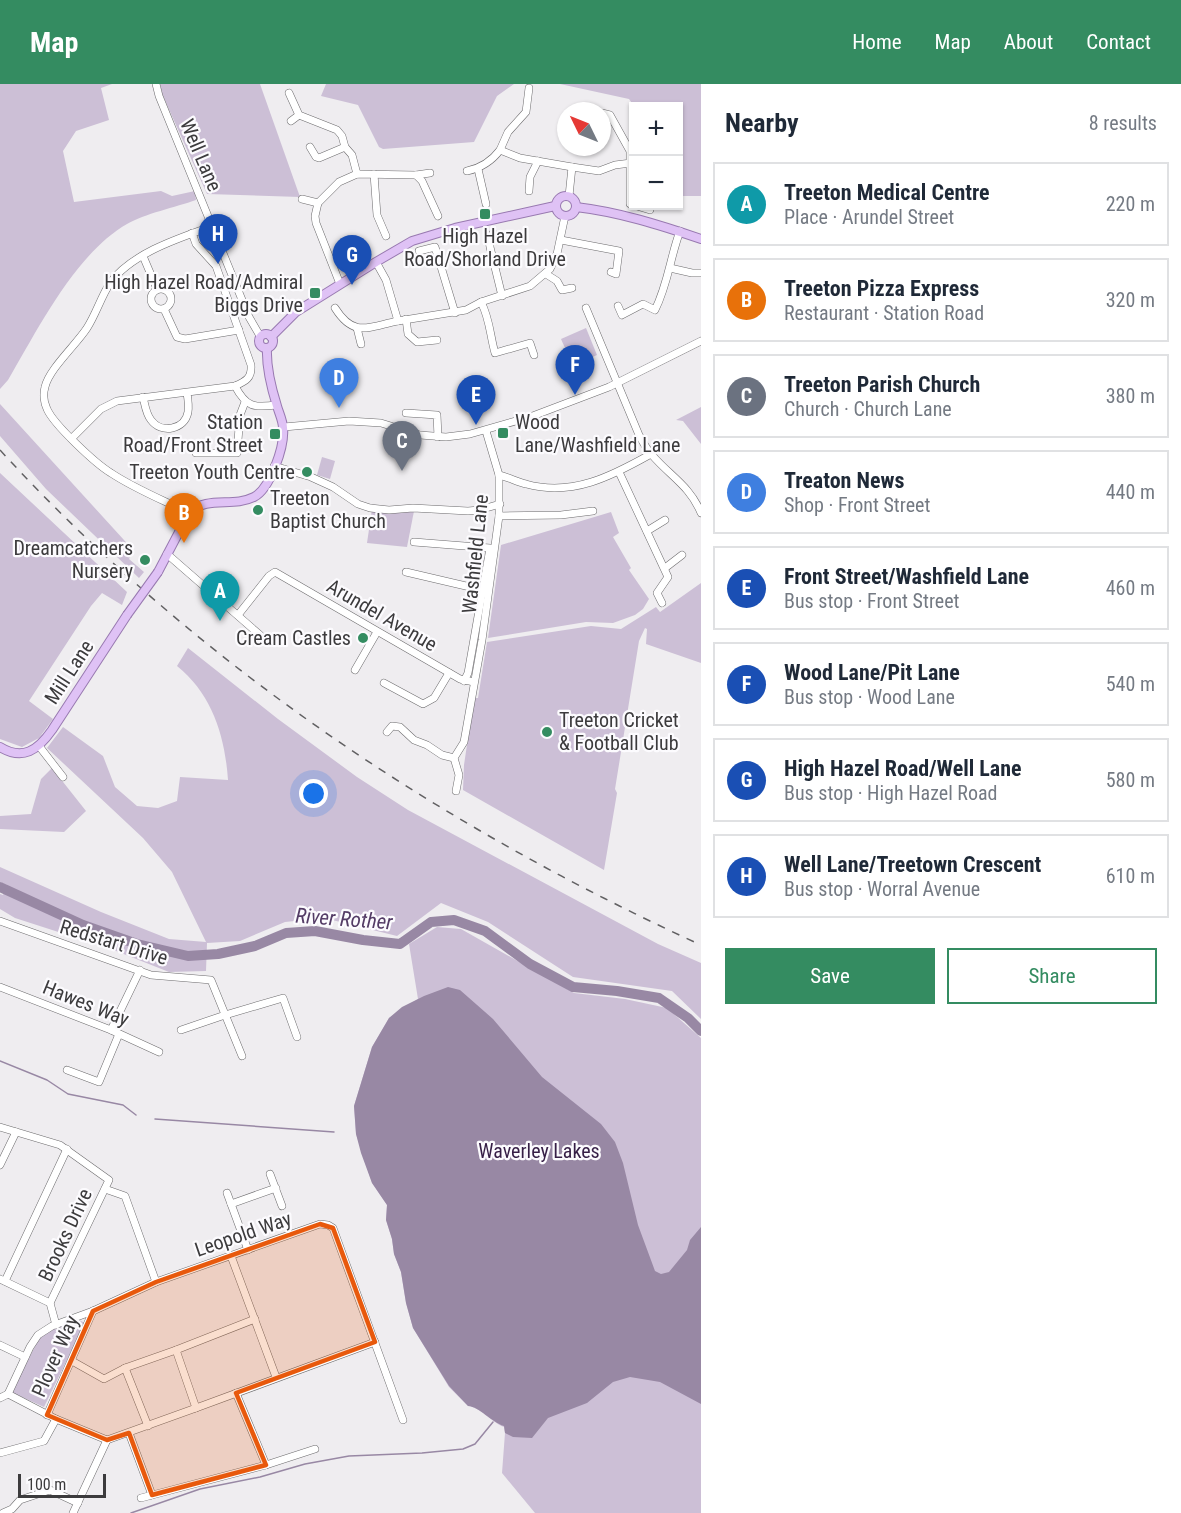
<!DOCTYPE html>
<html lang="en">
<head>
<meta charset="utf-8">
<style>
	body { margin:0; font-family:"Roboto Condensed",sans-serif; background:#f6f6f7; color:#1f2937 }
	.controls { position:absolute; right:18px; top:18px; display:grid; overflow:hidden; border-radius:0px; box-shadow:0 2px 4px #0004 }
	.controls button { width:54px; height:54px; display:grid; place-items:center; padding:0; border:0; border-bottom:2px solid #e0e1e3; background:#fff; color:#1f2937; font:30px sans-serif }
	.compass { position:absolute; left:557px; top:18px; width:54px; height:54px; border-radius:50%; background:#fff; box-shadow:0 2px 4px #0004; rotate:313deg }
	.scale { position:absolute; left:18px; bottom:15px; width:88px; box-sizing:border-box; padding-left:6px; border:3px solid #3c3b3d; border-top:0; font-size:16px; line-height:21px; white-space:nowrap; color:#3c3b3d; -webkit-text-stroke:4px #fcfbfe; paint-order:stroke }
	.you { position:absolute; left:314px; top:710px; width:21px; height:21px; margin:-15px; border:4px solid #fff; border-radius:50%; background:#1a73e8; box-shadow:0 0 0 9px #1a73e833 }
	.badge { display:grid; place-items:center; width:39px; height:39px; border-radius:50%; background:#348c61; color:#fff; font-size:20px; font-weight:700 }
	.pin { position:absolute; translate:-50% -50px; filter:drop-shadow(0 2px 3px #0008) }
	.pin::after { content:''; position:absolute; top:32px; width:21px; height:18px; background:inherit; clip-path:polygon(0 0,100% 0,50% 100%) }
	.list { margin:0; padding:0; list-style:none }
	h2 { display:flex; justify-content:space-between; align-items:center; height:78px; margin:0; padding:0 24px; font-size:26px }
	h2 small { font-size:20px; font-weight:400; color:#747a83 }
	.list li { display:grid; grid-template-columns:39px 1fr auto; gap:18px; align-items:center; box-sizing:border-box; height:84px; margin:0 12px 12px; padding:0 12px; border:2px solid #e0e1e3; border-radius:0px }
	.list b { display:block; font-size:22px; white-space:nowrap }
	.list p { margin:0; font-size:20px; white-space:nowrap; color:#747a83 }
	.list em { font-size:20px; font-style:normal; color:#747a83 }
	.actions { display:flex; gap:12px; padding:18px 24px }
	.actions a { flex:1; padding:14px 0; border:2px solid #348c61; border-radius:0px; text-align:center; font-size:21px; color:#348c61 }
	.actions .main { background:#348c61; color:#fff }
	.map { position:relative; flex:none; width:701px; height:1429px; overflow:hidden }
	header { display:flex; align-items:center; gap:36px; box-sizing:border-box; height:84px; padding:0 30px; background:#348c61; color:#fff }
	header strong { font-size:28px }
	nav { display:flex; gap:33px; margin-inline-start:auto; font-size:21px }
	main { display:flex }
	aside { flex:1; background:#fff }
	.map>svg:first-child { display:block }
	.green { fill:#ccbfd6 }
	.water { fill:#9888a4 }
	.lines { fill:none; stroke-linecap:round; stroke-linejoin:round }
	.stream { stroke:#9888a4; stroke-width:1.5 }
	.river { stroke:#9888a4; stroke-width:10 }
	.minor-casing { stroke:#6c6b6d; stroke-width:8 }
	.major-casing { stroke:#9879b0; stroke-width:10 }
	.minor { stroke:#fff; stroke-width:7 }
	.major { stroke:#dfc2f5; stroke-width:8 }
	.rail { stroke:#616062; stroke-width:1.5; stroke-dasharray:8 8; stroke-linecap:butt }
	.major-bridge-casing { stroke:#9879b0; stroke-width:10; stroke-linecap:butt }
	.major-bridge { stroke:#dfc2f5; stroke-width:8 }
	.marked { fill:#e8590c; fill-opacity:0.2; stroke:#e8590c; stroke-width:4.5; stroke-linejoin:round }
	.poi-dot { fill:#348c61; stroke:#fcfbfe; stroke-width:2 }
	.labels { text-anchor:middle; stroke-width:4.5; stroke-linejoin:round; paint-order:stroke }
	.street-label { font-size:20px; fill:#3c3b3d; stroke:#fcfbfe }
	.poi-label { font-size:20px; fill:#3c3b3d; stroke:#fcfbfe; text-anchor:end }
	.park-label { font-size:20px; fill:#361e46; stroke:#fcfbfe }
	.water-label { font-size:21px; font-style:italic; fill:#543c66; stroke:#fcfbfe }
</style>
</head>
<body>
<header>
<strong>Map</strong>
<nav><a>Home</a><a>Map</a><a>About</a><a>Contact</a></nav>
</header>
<main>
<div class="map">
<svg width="701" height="1429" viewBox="0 0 701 1429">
	<rect width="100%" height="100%" fill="#efedf0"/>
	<g class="green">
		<path d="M0,0H112L101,4L109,36L76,47L63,67L74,118L161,107L172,112L195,107L196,116C176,123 144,130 127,140C75,170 38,245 8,296L0,305Z"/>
		<polygon points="160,0 260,0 300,113 207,110 162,10"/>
		<polygon points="326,0 514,0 497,12 474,58 383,65 379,63 358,21 321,12"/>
		<polygon points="560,0 701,0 701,112 679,112 678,22 634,22 629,15"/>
		<polygon points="586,244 597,271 573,282 561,255"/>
		<polygon points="0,320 134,467 129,475 144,488 139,494 46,405 0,352"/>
		<polygon points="701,323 701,360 683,337 676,336"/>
		<polygon points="322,373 335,377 330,395 317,391"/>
		<polygon points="0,389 127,508 122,521 102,509 91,522 29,617 53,635 39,654 22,663 0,655"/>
		<polygon points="372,425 414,427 407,463 367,459"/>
		<polygon points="611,428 619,449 613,453 631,484 629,486 649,515 643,525 635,531 613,539 586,538 488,554 501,461"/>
		<polygon points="701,499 701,579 646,560 647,545 645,544 639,557 615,705 617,709 604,786 463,706 464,681 474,614 478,614 487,558 591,542 621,545 656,523 660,528"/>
		<path d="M188,564L278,635L357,693L408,726L658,860L701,879V935L672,907L573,893L488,838L441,819L397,852L324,834L285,838L240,857L207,859L206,887L169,888L111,865L15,834L0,825V810L3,811L7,801L0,798V783L101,828L169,855L206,858L172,788L143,754L47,664L63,643L103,672L115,703L137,722L158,724L177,717L180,693L228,696C225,652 212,610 177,582Z"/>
		<polygon points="52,684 86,727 64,748 0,745 0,732 31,730 41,695"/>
		<path d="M437,843L461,845L574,909L625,915L667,924L701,954V1429H535L502,1389L505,1349L504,1343C491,1338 480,1323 468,1322L449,1303L413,1244L406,1219L401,1188L394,1170L392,1155L386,1136L387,1121L372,1099L356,1050L354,1022L372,963L389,934L418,915L409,860Z"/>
		<polygon points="77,1235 85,1239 44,1323 11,1308 40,1253 47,1247"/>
	</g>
	<path class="water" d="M448,903L460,906L493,935L542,993L601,1040L615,1058L623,1079L638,1141L655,1187L661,1190L669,1188L687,1166L690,1156L701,1143V1320L660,1298L630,1293L613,1298L587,1319L548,1334L532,1354L513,1353L505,1349L504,1342C491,1338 480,1323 468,1322L449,1302L413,1244L406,1219L401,1188L394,1170L392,1155L386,1136L387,1121L372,1099L361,1069L356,1050L354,1022L372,963L389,934L402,923L424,912Z"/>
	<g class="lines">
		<g class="stream">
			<polyline points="0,977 47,996 68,1010 123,1021 136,1031"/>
			<polyline points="155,1035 334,1048"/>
			<polyline points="131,1429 200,1405 260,1393 305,1380 349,1372 422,1369 463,1365 475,1360 493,1338"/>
		</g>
		<polyline class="river" points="0,803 83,841 137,860 188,872 218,870 255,862 286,849 315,847 363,856 400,860 431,838 454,836 485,847 530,880 573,903 617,907 659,914 688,934 701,947"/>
		<defs>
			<g id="minor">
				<polyline points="156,0 159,12 249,233 260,252"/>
				<polyline points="289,9 299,31 337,46 342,52 345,63 352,71 357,90"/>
				<polyline points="602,29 610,31 630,67 630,120 650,126"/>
				<polyline points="291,37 299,31"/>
				<polyline points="310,63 316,73 319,74 345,63"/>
				<polyline points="500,66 508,48 526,28 529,4"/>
				<polyline points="478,85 486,120"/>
				<path d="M467,87C481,84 491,78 500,66L520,74L572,83"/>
				<polyline points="374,90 377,131 386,152"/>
				<polyline points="416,91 430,89"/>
				<polyline points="529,107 530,93 538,77"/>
				<polyline points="569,112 572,83 599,87 615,81 631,79"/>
				<polyline points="302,115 318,119"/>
				<polyline points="493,149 489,157 490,163 502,212"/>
				<polyline points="561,156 619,167 616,190 611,188"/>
				<polyline points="419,167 435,163 455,229"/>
				<polyline points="143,172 157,205"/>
				<polyline points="376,178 386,196 398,237 466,226 481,218 530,202 550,185 557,170 565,132"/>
				<polyline points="670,184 692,189 701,189"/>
				<polyline points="546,190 557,197 562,206 572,204"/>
				<polyline points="340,200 316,139 315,132 318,119 339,98 357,90 416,91 422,97 438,132"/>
				<circle cx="161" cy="215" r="10"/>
				<path d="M481,218C490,235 490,252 495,269L530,259L534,271"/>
				<path d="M618,222L622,231L643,220L655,226C668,200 670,174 680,147"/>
				<path d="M335,224C354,254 368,243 398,237"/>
				<path d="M586,224L639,351C643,358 647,366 652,371C670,392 690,402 701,429"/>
				<polyline points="164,225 177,253 185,255 239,246"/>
				<polyline points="406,235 408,250 417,258 437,256"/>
				<polyline points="357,244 361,260"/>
				<path d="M235,302C246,323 254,324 276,321"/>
				<path d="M143,313C145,321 146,330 151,336C161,350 185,346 188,328C189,322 188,315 187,309"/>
				<polyline points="406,329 437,331 438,353"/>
				<polyline points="284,343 349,337 381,339 420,351 446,353 470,350 530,333 609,303 701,257"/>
				<path d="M72,354L101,325L117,317L235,302C246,297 252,294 251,281L216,182L196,160L192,149"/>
				<polyline points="196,369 237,369 240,331 245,318"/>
				<polyline points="274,382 311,393 333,403 358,420 370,424 389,426 413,424 468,427 479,426 500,420"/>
				<polyline points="619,388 668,493 657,509 662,519"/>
				<path d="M499,391C508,393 517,398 526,400C572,413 612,392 651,370"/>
				<path d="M189,429C163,416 135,405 111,389C96,380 54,341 47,325C44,319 43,310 45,303C49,285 76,261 87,244C96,230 101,213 110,199C132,169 179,154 213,142"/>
				<polyline points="499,432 561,431 593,427"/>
				<polyline points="647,447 665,436"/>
				<polyline points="414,458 490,464 468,589 464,597"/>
				<polyline points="167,470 260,551"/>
				<polyline points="665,484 682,471"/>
				<polyline points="406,488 483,506"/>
				<polyline points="238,531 269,492 275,488 460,595 474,598"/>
				<polyline points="355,586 377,548"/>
				<polyline points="384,599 423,620 434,614 449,589"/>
				<polyline points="387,648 392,642 400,643 414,656 427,661 442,671 454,674"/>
				<polyline points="39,662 63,693"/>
				<polyline points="456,707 459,691 454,674 464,658 482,556 499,432 499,391 486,347"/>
				<polyline points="0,837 151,891 211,896 242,972"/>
				<polyline points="0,903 111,946 159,968"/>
				<polyline points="111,946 140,886"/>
				<polyline points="181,946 225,931 283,914 297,953"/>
				<polyline points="67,986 99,998 119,950"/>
				<polyline points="0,1043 60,1061 109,1096 50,1219"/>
				<polyline points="0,1081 16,1048"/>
				<polyline points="270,1090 282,1122"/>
				<polyline points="105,1105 125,1112 156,1198"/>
				<polyline points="227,1109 248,1166"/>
				<polyline points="231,1120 276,1104"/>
				<polyline points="231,1172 276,1293"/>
				<polyline points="0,1195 50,1219 56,1241"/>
				<polyline points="5,1197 67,1065"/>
				<polyline points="0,1261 25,1273"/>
				<polyline points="176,1266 255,1235"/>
				<polyline points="72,1277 104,1295 125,1284 176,1266 196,1324 107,1356"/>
				<polyline points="125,1284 148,1342"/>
				<polyline points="236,1309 266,1381"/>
				<polyline points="8,1310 30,1263 38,1251 52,1242 93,1227 156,1198 320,1140 328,1141 333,1144 403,1336"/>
				<polyline points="0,1314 8,1310 56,1335 107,1356"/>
				<polyline points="196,1324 375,1258"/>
				<polyline points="47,1331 93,1227"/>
				<polyline points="129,1349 152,1411"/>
				<polyline points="0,1369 44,1357 56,1335"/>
				<polyline points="141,1414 266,1381 315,1365"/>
				<polyline points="3,1429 12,1425 20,1416 50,1406 78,1419"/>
				<polyline points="73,1429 107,1356"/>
			</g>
			<g id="major">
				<circle cx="566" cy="122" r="10"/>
				<path d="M576,123C619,128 660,141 701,155"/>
				<circle cx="266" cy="257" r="7"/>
				<polyline points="271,253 296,228 376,178 412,157 455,144 555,122"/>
				<path d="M158,488L189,429C208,411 232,424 254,413C270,405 285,362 283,344C283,337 279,329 277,322C271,303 266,284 267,264"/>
				<path d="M0,663C23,677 38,666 52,646L127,531"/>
			</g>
		</defs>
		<use href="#minor" class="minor-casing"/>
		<use href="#major" class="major-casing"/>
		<use href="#minor" class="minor"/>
		<use href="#major" class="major"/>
		<path class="rail" d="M0,366C195,579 439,741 701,861"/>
		<defs>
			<polyline id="major-bridge" points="127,531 158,488"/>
		</defs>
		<use href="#major-bridge" class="major-bridge-casing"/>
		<use href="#major-bridge" class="major-bridge"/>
	</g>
	<path class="marked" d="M320,1140L333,1144L375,1258L236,1309L266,1381L152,1411L129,1349L107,1356L47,1331L93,1227L156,1198Z"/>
	<g class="poi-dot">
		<rect x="479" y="124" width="12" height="12" rx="3"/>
		<rect x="309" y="203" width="12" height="12" rx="3"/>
		<rect x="497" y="343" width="12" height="12" rx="3"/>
		<rect x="269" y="344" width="12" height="12" rx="3"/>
		<circle cx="307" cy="388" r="6"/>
		<circle cx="258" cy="426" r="6"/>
		<circle cx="145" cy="476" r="6"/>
		<circle cx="363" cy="554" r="6"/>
		<circle cx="547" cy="648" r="6"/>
	</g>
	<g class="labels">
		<g class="street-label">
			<text transform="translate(201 71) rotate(67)" y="7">Well Lane</text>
			<text transform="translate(475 470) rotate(-84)" y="7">Washfield Lane</text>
			<text transform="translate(382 531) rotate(30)" y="7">Arundel Avenue</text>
			<text transform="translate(69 588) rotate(-57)" y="7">Mill Lane</text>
			<text transform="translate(114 858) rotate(17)" y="7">Redstart Drive</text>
			<text transform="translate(86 919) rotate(22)" y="7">Hawes Way</text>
			<text transform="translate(243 1150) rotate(-19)" y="7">Leopold Way</text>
			<text transform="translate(65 1151) rotate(-65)" y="7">Brooks Drive</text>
			<text transform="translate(55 1272) rotate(-66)" y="7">Plover Way</text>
		</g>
		<g class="poi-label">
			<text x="485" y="159" text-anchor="middle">High Hazel<tspan x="485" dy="23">Road/Shorland Drive</tspan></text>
			<text x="303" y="205">High Hazel Road/Admiral<tspan x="303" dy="23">Biggs Drive</tspan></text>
			<text x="263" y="345">Station<tspan x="263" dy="23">Road/Front Street</tspan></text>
			<text x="515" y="345" text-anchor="start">Wood<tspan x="515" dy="23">Lane/Washfield Lane</tspan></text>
			<text x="295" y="395">Treeton Youth Centre</text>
			<text x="270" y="421" text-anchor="start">Treeton<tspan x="270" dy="23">Baptist Church</tspan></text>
			<text x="133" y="471">Dreamcatchers<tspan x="133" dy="23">Nursery</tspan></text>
			<text x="351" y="561">Cream Castles</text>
			<text x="559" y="643" text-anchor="start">Treeton Cricket<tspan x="559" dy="23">&amp; Football Club</tspan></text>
		</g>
		<g class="park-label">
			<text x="539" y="1074">Waverley Lakes</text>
		</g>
		<g class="water-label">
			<text transform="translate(344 835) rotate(4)" y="7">River Rother</text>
		</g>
	</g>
</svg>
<div class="controls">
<button>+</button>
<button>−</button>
</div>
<svg class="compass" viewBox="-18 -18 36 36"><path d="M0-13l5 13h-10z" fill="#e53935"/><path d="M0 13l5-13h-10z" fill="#747a83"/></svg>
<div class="scale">100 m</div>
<div class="you"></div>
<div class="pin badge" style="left:220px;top:537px;background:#0f9aa8">A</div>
<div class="pin badge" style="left:184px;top:459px;background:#e8710a">B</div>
<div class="pin badge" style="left:402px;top:387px;background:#6b7280">C</div>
<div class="pin badge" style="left:339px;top:324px;background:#3f7fe0">D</div>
<div class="pin badge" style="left:476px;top:341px;background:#1a4fb4">E</div>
<div class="pin badge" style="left:575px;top:311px;background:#1a4fb4">F</div>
<div class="pin badge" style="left:352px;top:201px;background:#1a4fb4">G</div>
<div class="pin badge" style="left:218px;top:180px;background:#1a4fb4">H</div>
</div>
<aside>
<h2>Nearby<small>8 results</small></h2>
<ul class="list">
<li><span class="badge" style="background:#0f9aa8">A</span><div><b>Treeton Medical Centre</b><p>Place · Arundel Street</p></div><em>220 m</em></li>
<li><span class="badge" style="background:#e8710a">B</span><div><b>Treeton Pizza Express</b><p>Restaurant · Station Road</p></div><em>320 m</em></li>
<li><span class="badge" style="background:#6b7280">C</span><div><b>Treeton Parish Church</b><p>Church · Church Lane</p></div><em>380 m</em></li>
<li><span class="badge" style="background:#3f7fe0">D</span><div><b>Treaton News</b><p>Shop · Front Street</p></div><em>440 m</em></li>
<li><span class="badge" style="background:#1a4fb4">E</span><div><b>Front Street/Washfield Lane</b><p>Bus stop · Front Street</p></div><em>460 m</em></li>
<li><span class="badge" style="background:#1a4fb4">F</span><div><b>Wood Lane/Pit Lane</b><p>Bus stop · Wood Lane</p></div><em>540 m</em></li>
<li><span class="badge" style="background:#1a4fb4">G</span><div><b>High Hazel Road/Well Lane</b><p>Bus stop · High Hazel Road</p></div><em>580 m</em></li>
<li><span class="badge" style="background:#1a4fb4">H</span><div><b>Well Lane/Treetown Crescent</b><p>Bus stop · Worral Avenue</p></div><em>610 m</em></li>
</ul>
<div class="actions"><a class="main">Save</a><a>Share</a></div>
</aside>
</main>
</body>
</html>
